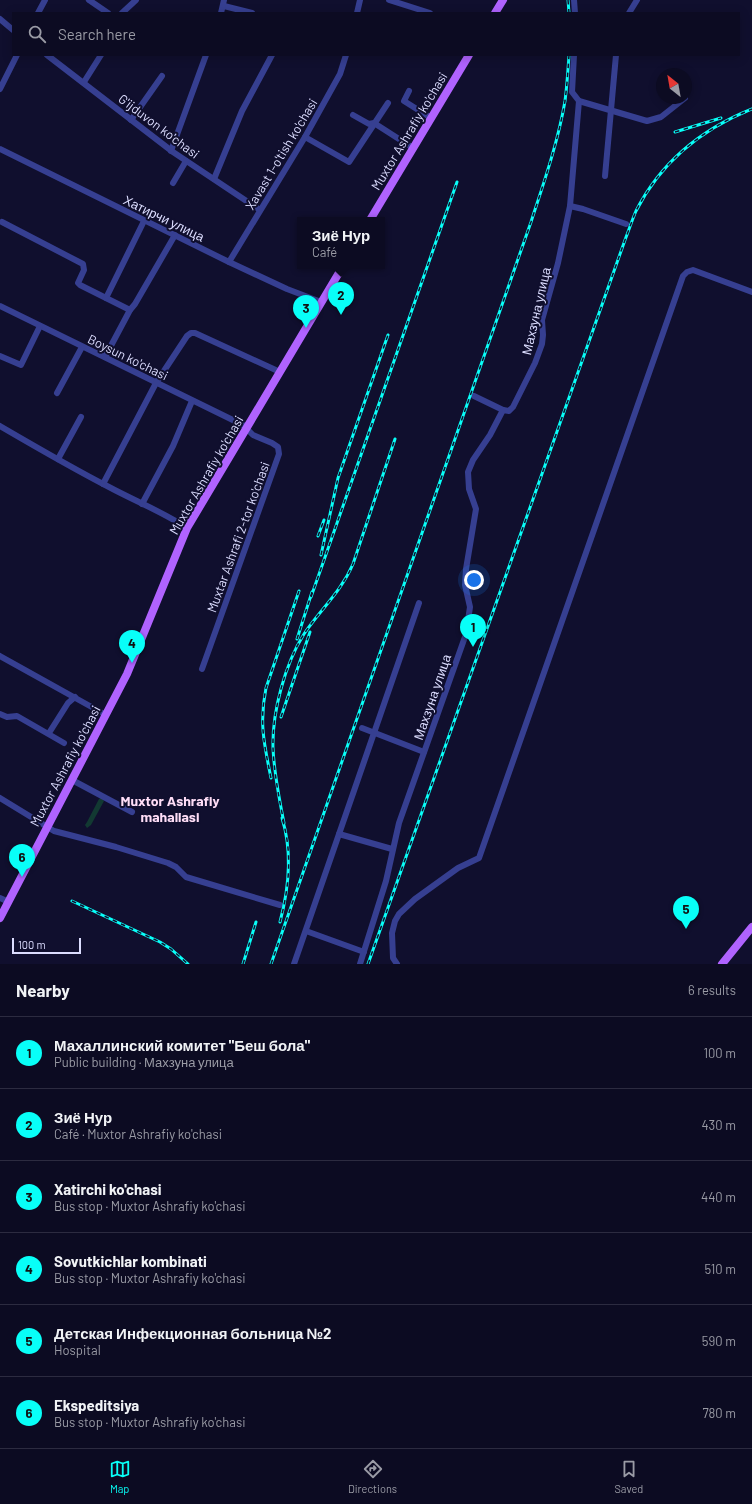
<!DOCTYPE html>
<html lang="en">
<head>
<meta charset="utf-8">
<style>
	body { margin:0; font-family:Barlow,sans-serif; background:#1a192f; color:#f1f3f6 }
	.compass { position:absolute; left:656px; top:68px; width:36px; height:36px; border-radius:50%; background:#0c0b22; box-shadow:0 2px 10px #0003; rotate:329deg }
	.scale { position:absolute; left:12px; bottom:10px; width:69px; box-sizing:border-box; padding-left:4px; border:2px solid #dcddff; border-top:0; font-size:11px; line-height:14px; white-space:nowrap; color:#dcddff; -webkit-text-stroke:3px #100f2e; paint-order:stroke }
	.you { position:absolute; left:474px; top:580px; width:14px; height:14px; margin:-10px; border:3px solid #fff; border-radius:50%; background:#1a73e8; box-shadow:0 0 0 6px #1a73e833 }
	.badge { display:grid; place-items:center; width:26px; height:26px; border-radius:50%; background:#08fff8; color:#111; font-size:13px; font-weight:700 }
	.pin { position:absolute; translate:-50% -33px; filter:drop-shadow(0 1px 2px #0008) }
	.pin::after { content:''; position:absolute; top:21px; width:14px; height:12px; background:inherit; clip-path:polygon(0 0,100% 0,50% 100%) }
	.popup { position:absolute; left:297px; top:217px; width:88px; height:52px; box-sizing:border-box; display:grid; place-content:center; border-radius:0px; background:#0c0b22; filter:drop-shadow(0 1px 3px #0005); font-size:13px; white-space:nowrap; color:#9a9ba5 }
	.popup b { font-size:15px; color:#f1f3f6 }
	.popup::after { content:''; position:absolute; left:50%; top:100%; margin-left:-8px; border:8px solid transparent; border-top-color:#0c0b22 }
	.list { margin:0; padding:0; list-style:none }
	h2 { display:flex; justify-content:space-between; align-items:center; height:52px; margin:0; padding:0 16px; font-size:17px }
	h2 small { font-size:13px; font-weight:400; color:#9a9ba5 }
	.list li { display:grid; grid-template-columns:26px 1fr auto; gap:12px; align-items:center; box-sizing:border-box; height:72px; padding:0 16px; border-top:1px solid #2c2b40 }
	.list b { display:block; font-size:15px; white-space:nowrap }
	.list p { margin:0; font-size:13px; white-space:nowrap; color:#9a9ba5 }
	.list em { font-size:13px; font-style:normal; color:#9a9ba5 }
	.icon { flex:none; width:22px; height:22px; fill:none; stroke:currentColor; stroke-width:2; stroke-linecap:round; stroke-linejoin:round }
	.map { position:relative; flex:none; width:752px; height:964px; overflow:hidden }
	.search { position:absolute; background:#0c0b22; box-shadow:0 2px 10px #0003; left:12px; right:12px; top:12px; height:44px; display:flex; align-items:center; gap:10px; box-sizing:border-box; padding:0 14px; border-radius:0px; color:#9a9ba5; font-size:15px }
	.sheet { height:484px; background:#0c0b22 }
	nav { display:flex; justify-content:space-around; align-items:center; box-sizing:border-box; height:56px; border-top:1px solid #2c2b40; background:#0c0b22; font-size:11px; color:#9a9ba5 }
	nav a { display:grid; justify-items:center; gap:2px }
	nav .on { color:#08fff8 }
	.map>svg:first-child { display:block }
	.green { fill:#123932 }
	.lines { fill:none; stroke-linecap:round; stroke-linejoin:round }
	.minor { stroke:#363f91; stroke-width:6 }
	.major { stroke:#b063ff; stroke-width:8 }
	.rail-casing { stroke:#08fff8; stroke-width:3 }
	.rail { stroke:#100f2e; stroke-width:1.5; stroke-dasharray:4.5; stroke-linecap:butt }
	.labels { text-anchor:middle; stroke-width:4; stroke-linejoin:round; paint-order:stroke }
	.street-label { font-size:13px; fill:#dcddff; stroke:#100f2e }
	.neighbourhood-label { font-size:14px; font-weight:bold; fill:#ffdef7; stroke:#100f2e }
</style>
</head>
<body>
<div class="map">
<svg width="752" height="964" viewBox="0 0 752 964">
	<rect width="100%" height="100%" fill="#100f2e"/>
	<polygon class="green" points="101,798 104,801 91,825 87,828 85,825 87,822 99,799"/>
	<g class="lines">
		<g class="minor">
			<polyline points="89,0 108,13"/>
			<polyline points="389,0 430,13"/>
			<polyline points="574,0 575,13"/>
			<polyline points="224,6 252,13"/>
			<polyline points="38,13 45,0"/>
			<polyline points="122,13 136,0"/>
			<polyline points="221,13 224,0"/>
			<polyline points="357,13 360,0"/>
			<polyline points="629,13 637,0"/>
			<polyline points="0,19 13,30"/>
			<polyline points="47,55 173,152 260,210"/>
			<polyline points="84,82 101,55"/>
			<polyline points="0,89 17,55"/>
			<polyline points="409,91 404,101 431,118"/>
			<polyline points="579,101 647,121 661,117 685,98"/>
			<polyline points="353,115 369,124 374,123 413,148"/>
			<polyline points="131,120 162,76"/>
			<polyline points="305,137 349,162 388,103"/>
			<polyline points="0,149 229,262 287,289 321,302"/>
			<polyline points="171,151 206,55"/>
			<polyline points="605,176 616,55"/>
			<polyline points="214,179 242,111 272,55"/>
			<polyline points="173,183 186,161"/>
			<polyline points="570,206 583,209 626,224"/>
			<polyline points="2,222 83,264 84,270 78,283 80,285 130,310"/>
			<polyline points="229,262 305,137 340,74 346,55"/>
			<polyline points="106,298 144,221"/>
			<polyline points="0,306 243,425 253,435 272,443 278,447 279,454 202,669"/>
			<polyline points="0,356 21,365 40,326"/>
			<polyline points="105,357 130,310 135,304 175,235"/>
			<polyline points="57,393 82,347"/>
			<polyline points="474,396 503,410"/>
			<path d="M0,426C36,447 72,468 109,487C135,501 163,512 187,528"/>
			<polyline points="58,459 81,417"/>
			<polyline points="103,484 156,383 187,336 191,333 195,333 280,372"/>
			<polyline points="142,504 173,446 192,401"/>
			<polyline points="0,656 106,715"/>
			<polyline points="0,714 7,717 17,716 64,743"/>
			<polyline points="362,728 424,752"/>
			<polyline points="49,733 68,703 75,697"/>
			<polyline points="72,780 132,812"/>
			<polyline points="0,798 54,831 116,847 168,863 176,867 186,877 280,905"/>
			<polyline points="339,834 392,849"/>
			<polyline points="0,898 9,902"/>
			<polyline points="306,931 364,952"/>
			<polyline points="294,964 419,603"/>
			<polyline points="360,964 386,881 399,823 466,634 470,607 465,585 466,569 476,509 469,489 468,472 473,460 490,435 503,410 509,411 513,407 535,363 542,344 543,335 542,320 558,263 570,206 579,101 572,92 574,55"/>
			<polyline points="397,964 393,958 392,933 395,921 399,914 415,899 458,868 479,858 683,276 687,272 693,270 752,292"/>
		</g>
		<g class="major">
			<polyline points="495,13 503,0"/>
			<polyline points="370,220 469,55"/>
			<polyline points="0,918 127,674 187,528 343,266"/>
			<polyline points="722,964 752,927"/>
		</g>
		<defs>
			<g id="rail">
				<polyline points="568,0 569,13"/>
				<polyline points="675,132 721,118"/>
				<polyline points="318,536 324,520"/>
				<polyline points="321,555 338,478 388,335"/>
				<polyline points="311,597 457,182"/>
				<polyline points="297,639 312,592"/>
				<polyline points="281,717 310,632"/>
				<path d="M271,778C264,744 259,722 266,688L299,591"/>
				<path d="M284,823C279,798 274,773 273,748C272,712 285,664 304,634C320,610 341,592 353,564L395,439"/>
				<polyline points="72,901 160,942 171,949 188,964"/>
				<path d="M280,922C289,888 293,853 282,818"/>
				<polyline points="243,964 256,922"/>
				<path d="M271,964L531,222C544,182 558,142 565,101C567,86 568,70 569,55"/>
				<path d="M368,964L625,240C629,230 632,220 636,211C661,162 702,129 752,109"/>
			</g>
		</defs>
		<use href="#rail" class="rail-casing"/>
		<use href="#rail" class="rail"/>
	</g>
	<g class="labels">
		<g class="street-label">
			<text transform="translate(159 126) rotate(37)" y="5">G'ijduvon ko'chasi</text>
			<text transform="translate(409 131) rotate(-59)" y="5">Muxtor Ashrafiy ko'chasi</text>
			<text transform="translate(281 154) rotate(-59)" y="5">Xavast 1-o'tish ko'chasi</text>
			<text transform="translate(164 218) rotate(26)" y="5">Хатирчи улица</text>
			<text transform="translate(536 311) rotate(-77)" y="5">Махзуна улица</text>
			<text transform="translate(128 357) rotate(26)" y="5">Boysun ko'chasi</text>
			<text transform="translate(206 475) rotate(-60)" y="5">Muxtor Ashrafiy ko'chasi</text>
			<text transform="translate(238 537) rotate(-70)" y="5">Muxtar Ashrafi 2-tor ko'chasi</text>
			<text transform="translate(432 697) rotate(-71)" y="5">Махзуна улица</text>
			<text transform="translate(65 766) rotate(-62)" y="5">Muxtor Ashrafiy ko'chasi</text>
		</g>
		<g class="neighbourhood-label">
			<text x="170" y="806">Muxtor Ashrafiy<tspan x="170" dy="16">mahallasi</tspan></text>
		</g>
	</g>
</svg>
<svg class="compass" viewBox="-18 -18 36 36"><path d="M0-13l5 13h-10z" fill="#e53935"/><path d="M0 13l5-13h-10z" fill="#9a9ba5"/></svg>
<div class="scale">100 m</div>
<div class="you"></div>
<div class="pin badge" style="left:473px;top:647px">1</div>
<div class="pin badge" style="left:341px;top:315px">2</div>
<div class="popup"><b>Зиё Нур</b>Café</div>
<div class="pin badge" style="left:306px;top:328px">3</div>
<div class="pin badge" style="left:132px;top:663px">4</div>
<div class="pin badge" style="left:686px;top:929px">5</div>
<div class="pin badge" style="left:22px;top:877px">6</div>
<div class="search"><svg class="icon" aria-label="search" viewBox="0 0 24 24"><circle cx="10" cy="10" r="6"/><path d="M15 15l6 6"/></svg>Search here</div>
</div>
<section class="sheet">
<h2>Nearby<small>6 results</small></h2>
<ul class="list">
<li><span class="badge">1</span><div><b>Махаллинский комитет &quot;Беш бола&quot;</b><p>Public building · Махзуна улица</p></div><em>100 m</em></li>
<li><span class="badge">2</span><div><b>Зиё Нур</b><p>Café · Muxtor Ashrafiy ko'chasi</p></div><em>430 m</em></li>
<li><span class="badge">3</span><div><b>Xatirchi ko'chasi</b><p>Bus stop · Muxtor Ashrafiy ko'chasi</p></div><em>440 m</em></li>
<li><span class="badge">4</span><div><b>Sovutkichlar kombinati</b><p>Bus stop · Muxtor Ashrafiy ko'chasi</p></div><em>510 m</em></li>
<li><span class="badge">5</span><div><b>Детская Инфекционная больница №2</b><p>Hospital</p></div><em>590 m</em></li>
<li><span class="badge">6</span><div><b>Ekspeditsiya</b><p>Bus stop · Muxtor Ashrafiy ko'chasi</p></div><em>780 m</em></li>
</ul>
</section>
<nav>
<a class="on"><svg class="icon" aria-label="map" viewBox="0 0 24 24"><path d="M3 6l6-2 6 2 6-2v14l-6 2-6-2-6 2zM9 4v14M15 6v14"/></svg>Map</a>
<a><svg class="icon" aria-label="directions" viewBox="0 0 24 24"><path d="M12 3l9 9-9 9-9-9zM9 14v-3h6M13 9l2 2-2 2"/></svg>Directions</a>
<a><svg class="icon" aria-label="saved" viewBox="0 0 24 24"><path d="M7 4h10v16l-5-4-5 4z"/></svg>Saved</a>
</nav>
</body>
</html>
